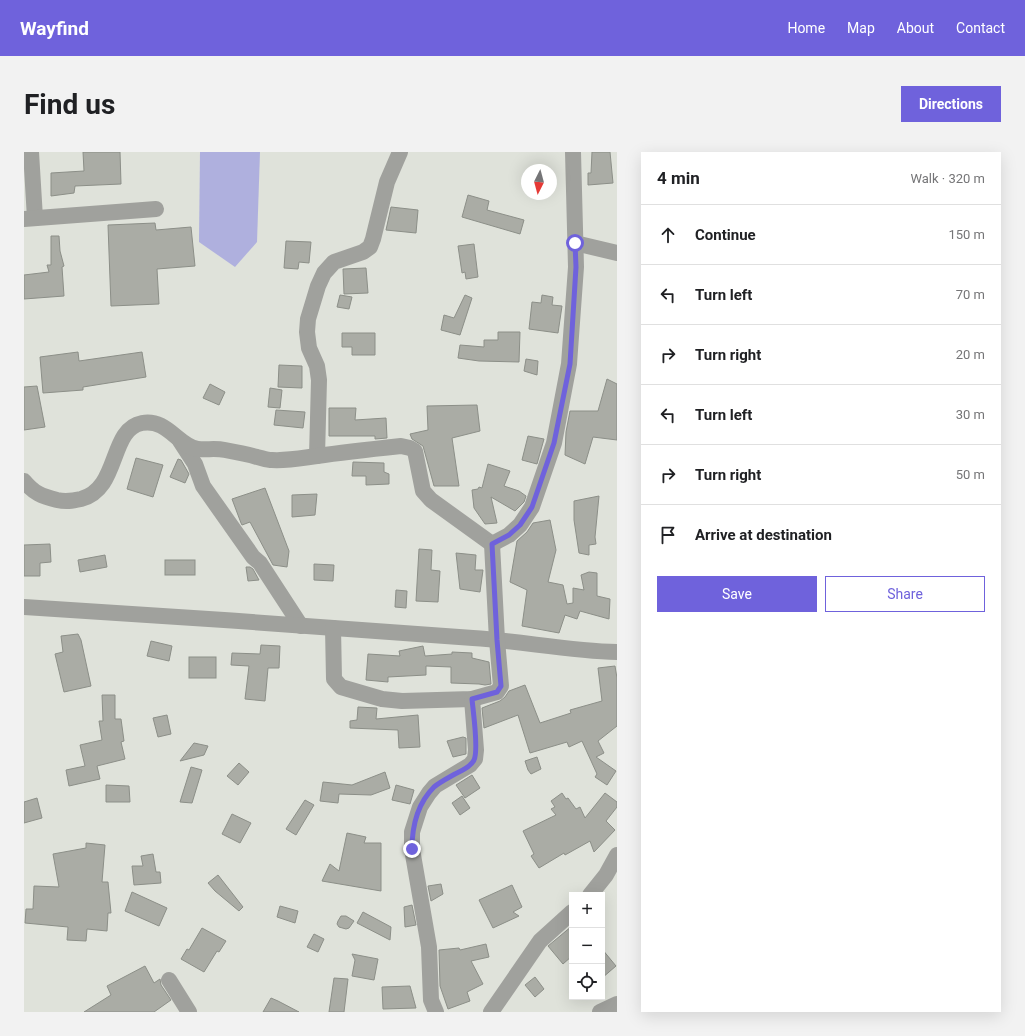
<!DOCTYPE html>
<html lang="en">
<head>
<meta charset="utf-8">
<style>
	body { margin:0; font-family:Roboto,sans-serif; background:#f2f2f2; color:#202124 }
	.controls { position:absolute; right:12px; bottom:12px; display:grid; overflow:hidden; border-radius:0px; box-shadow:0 4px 16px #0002 }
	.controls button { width:36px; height:36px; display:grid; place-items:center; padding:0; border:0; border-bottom:1px solid #e0e0e0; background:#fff; color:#202124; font:20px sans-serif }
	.compass { position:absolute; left:497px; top:12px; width:36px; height:36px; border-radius:50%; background:#fff; box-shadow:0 4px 16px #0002; rotate:186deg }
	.stop { position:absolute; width:12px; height:12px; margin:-9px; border:3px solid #6f62dc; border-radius:50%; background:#fff }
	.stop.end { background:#6f62dc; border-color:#fff; box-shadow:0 1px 4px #0008 }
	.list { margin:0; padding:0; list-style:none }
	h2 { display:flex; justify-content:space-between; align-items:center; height:52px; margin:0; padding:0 16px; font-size:17px }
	h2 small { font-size:13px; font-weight:400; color:#757577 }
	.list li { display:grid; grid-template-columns:26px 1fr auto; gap:12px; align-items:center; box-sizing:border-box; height:60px; padding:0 16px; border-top:1px solid #e0e0e0 }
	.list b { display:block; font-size:15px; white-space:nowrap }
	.list em { font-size:13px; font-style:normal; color:#757577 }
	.actions { display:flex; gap:8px; padding:12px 16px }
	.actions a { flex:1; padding:9px 0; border:1px solid #6f62dc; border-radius:0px; text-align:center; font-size:14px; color:#6f62dc }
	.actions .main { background:#6f62dc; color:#fff }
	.icon { flex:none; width:22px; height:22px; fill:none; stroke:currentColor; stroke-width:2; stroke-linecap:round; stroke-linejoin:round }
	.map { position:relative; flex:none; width:593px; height:860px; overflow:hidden; border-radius:0px }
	header { display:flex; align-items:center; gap:24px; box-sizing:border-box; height:56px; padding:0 20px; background:#6f62dc; color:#fff }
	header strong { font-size:19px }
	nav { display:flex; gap:22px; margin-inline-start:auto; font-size:14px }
	.intro { display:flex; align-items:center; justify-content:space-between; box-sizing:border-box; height:96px; padding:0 24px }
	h1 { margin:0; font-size:28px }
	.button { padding:10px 18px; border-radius:0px; background:#6f62dc; color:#fff; font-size:14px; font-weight:700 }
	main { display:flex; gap:24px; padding:0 24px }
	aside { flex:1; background:#fff; border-radius:0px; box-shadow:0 4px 16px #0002 }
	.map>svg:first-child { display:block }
	.green { fill:#afb0de }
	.building { fill:#aaaca5; stroke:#8c8f88 }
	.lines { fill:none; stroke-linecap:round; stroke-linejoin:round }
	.minor { stroke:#a0a19d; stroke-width:16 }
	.route { stroke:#6f62dc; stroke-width:5 }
</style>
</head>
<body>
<header>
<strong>Wayfind</strong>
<nav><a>Home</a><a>Map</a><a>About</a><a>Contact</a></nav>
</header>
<div class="intro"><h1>Find us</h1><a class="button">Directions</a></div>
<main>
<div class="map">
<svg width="593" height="860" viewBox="0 0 593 860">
	<rect width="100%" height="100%" fill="#dfe2da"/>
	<polygon class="green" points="176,0 236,0 233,90 211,115 175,90"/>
	<g class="building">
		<polygon points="59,0 96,0 97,32 51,34 50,41 27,44 27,21 60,19"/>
		<polygon points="568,0 586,0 589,31 564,33 564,21 567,21"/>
		<polygon points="444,43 465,49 463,58 500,68 496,82 438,65"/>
		<polygon points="367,55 394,58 392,81 362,78"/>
		<polygon points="131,71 132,78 167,75 171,114 133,117 135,152 87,154 84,73"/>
		<polygon points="27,84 35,84 36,99 40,114 38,115 40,144 0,147 0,123 25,120 23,113 27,113"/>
		<polygon points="262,89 287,90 285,111 275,110 274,117 260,116"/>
		<polygon points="450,92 454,125 442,127 441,120 438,121 434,94"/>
		<polygon points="342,116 344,141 320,142 319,117"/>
		<polygon points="316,143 328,145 325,157 313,155"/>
		<polygon points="441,143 448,146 436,183 417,178 420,163 430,166"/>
		<polygon points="518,143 529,145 528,153 538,154 534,181 505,177 508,150 517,151"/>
		<polygon points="474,180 496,180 495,210 455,209 434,206 436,193 460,195 460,188 474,188"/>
		<polygon points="318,181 351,181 351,203 328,203 328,195 318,195"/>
		<polygon points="54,200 55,209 118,200 122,225 59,235 59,238 19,241 16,205"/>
		<polygon points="502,207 514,209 513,223 500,219"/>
		<polygon points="255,213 278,214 278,236 254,235"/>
		<polygon points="583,227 593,232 593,288 569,285 561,312 541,303 542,280 546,259 574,259"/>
		<polygon points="186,232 201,240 195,253 179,246"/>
		<polygon points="13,234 21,275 0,278 0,235"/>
		<polygon points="246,236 258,238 256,256 244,255"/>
		<polygon points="453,253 456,279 428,286 435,334 410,334 399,294 388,287 386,282 404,278 403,254"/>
		<polygon points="305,256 332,256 331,268 362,266 363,286 351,287 351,284 305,284"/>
		<polygon points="252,258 281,260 279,276 250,273"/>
		<polygon points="504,284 520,287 513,312 498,308"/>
		<polygon points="112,306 139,313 129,345 103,337"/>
		<polygon points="154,307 157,308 165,322 161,331 146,325"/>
		<polygon points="329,310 360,311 360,320 365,322 365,332 342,333 342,324 328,324"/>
		<polygon points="464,312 486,319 480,334 495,339 502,344 500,350 491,359 467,345 473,371 461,372 450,356 448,338 454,337 455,335 458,336"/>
		<polygon points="241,336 265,399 263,415 249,413 226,370 218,373 217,371 208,347"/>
		<polygon points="293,342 291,363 268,365 268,343"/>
		<polygon points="575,344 571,385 572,392 565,393 565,403 555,401 550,368 550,349"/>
		<polygon points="526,368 532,398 524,430 539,433 543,452 549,451 549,436 560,438 557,423 565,420 573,421 573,444 586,447 585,467 556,459 553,467 541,463 535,481 498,474 503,438 486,430 493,389 503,380 509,371"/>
		<polygon points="26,392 27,410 16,411 16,424 0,424 0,393"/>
		<polygon points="395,397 408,398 407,418 416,419 414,450 392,449"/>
		<polygon points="432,401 452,403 451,418 459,418 456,440 436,437"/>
		<polygon points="81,403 83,415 56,420 54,408"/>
		<rect x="141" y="408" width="30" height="15"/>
		<polygon points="290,412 310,413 309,429 290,428"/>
		<polygon points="222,415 226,415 229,417 235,428 224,429"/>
		<polygon points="372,438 383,439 382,456 371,455"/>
		<polygon points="54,482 57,488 67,534 40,540 31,502 39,500 37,484"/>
		<polygon points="127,489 148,494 145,509 123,504"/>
		<polygon points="237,493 256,494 255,516 244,516 241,549 221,547 225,514 207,513 208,501 236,502"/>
		<polygon points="399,494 401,504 428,502 428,500 448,501 448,506 465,510 467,532 461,533 455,532 427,531 427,515 402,514 402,523 364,525 364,530 342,528 344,502 376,504 375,499"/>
		<rect x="165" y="505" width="27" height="21"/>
		<polygon points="591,514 593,526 593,574 574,589 580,601 572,605 592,619 583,633 571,625 573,622 558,589 545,595 543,590 506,601 494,563 460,576 458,556 476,549 481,545 485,539 501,533 516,571 547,561 546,558 578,549 574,516"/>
		<polygon points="78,543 91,543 91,567 97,567 100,589 97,590 101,607 73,614 76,627 45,634 42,618 61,614 56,593 78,588 75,569 79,569"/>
		<polygon points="334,555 353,556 352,567 394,563 396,595 375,596 374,578 326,576 326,569 333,568"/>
		<polygon points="143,563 147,582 134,585 129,566"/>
		<polygon points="439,585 442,586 442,602 429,605 423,589"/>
		<polygon points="170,591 184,594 180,603 156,609"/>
		<polygon points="513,605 517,617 507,622 504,618 501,609"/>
		<polygon points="215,611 225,620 214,633 203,624"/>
		<polygon points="167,615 178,618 168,651 156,650"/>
		<polygon points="361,620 366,636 347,643 315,642 314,651 296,649 299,630 328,633"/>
		<polygon points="448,623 456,636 441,646 432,633"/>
		<polygon points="82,633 105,634 106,650 82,650"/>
		<polygon points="372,633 390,638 386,652 368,648"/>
		<polygon points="538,641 542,647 544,646 552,657 556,655 561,666 581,641 593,650 593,655 582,669 591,678 570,700 566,689 541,703 540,701 515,716 507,704 510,702 499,679 532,663 527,657 531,655 527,649"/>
		<polygon points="438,644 446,656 436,663 428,651"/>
		<polygon points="13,646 18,666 0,671 0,650"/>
		<polygon points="281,648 290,653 272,683 262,677"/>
		<polygon points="208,662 227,671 216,691 198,682"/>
		<polygon points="323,681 342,685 340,691 357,691 357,739 298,729 306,712 315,719"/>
		<polygon points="62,691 81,693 78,730 84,730 87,761 84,761 83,779 63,777 62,789 43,788 44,775 1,771 2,757 9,757 10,734 35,735 29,702 62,696"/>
		<polygon points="129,702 132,720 136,720 137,731 110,733 108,714 119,714 117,704"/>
		<polygon points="194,723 219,755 215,759 191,739 184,731"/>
		<polygon points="417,732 419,742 407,749 404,734"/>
		<polygon points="488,733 498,755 489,760 495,764 469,776 455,748"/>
		<polygon points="108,740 143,756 135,774 101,759"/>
		<polygon points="388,753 392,773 381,775 380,755"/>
		<polygon points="256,754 274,759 271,771 253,765"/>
		<polygon points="339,760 367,775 366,788 333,771"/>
		<polygon points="317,764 322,764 330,769 325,776 322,777 315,775 313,772 314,769"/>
		<polygon points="548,774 548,804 539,812 524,794"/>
		<polygon points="178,776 202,789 195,800 193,799 180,820 157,807 163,797 165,798"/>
		<polygon points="290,782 300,787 294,800 283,795"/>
		<polygon points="462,792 465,805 447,809 459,832 443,840 446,849 424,857 416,834 415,798 435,796 436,798"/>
		<polygon points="578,797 592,814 578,826"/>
		<polygon points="328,802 354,807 350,828 328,824 331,808"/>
		<polygon points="121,814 130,831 136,827 137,833 147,848 130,860 60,860 87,843 83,834"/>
		<polygon points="511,825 520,837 511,845 501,833"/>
		<polygon points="310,826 324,827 320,860 305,860"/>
		<polygon points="386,834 392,856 359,857 358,835"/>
		<polygon points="247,846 254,849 275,860 239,860"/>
	</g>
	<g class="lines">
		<g class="minor">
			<polyline points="7,0 11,66"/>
			<polyline points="0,67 132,57"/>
			<polyline points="551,91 593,101"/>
			<polyline points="156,289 171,312 179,334 229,405 236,411 277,474"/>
			<polyline points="293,304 295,228 293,214 285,196 283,180 284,167 294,134 300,121 310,110 339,100 346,95 349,87 363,30 376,0"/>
			<path d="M0,329C10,341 17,344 33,348C42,350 48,349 57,347C96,337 85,277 118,271C143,266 155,295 174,297C183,298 191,296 201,298C212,300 223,302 233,305C238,306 243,308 248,308C263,309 278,306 293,304C321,300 349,297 377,294L386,296L391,299L399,339L407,348L468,392"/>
			<polyline points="468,392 485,383 496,373 508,355 530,291 545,212 552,115 549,0"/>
			<path d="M0,455C150,464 299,475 449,486C497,489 545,499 593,500"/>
			<polyline points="309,476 310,527 317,535 358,547 378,549 448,547 473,540 477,534 473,488 468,392"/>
			<polyline points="566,743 582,723 593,703"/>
			<polyline points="145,828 165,860"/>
			<polyline points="412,860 407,848 405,795 388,697 388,680 396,655 405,641 411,634 446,613 451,607 452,598 448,547"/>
			<polyline points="467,860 516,789 548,760"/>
			<polyline points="576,860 593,852"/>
		</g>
	</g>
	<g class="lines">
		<path class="route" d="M388,697C388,675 393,652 410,635C416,630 424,626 431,622C437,619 447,615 450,608C455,598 449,559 448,547L473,540L477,534L473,488L468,392L485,383L496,373L508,355L530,291L546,212L552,115L551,91"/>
	</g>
</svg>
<div class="controls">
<button>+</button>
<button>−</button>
<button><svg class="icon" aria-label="locate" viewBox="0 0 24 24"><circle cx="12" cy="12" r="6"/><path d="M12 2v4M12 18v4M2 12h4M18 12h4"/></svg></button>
</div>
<svg class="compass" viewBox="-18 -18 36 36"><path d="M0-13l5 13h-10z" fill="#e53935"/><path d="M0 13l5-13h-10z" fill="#757577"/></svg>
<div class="stop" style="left:551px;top:91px"></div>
<div class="stop end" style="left:388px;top:697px"></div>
</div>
<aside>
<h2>4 min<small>Walk · 320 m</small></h2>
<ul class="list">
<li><svg class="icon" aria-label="ahead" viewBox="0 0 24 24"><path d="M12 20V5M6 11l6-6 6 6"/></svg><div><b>Continue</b></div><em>150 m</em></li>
<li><svg class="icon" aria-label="left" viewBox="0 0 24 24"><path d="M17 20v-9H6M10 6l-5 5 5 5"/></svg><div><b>Turn left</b></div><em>70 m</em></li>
<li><svg class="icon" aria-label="right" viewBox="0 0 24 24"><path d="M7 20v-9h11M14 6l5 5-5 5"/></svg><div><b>Turn right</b></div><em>20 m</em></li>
<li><svg class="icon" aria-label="left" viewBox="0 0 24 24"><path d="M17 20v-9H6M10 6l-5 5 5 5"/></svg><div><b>Turn left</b></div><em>30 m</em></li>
<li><svg class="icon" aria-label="right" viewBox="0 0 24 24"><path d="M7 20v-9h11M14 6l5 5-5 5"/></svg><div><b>Turn right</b></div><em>50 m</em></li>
<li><svg class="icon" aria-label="arrive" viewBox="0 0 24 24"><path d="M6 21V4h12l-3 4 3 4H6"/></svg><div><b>Arrive at destination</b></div></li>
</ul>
<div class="actions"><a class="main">Save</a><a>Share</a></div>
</aside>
</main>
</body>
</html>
